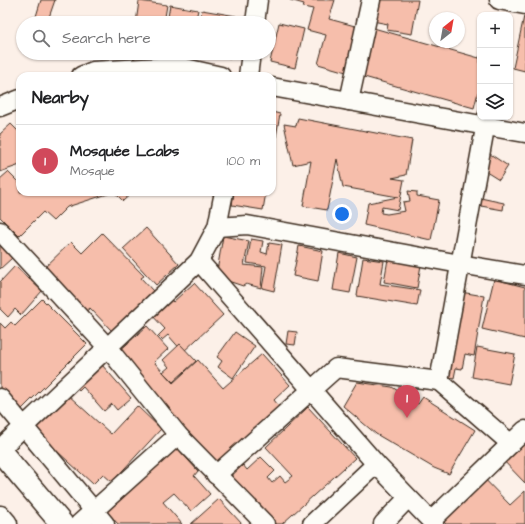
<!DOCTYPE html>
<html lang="en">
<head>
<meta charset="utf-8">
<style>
	body { margin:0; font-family:"Architects Daughter",sans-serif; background:#f2f2f2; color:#202124 }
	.controls { position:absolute; right:12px; top:12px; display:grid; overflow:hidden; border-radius:8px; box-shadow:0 1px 3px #0004 }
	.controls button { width:36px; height:36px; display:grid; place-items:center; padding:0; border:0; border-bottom:1px solid #e0e0e0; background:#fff; color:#202124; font:20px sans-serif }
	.compass { position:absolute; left:429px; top:12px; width:36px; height:36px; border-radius:50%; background:#fff; box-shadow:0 1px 3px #0004; rotate:31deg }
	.you { position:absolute; left:342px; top:214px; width:14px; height:14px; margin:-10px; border:3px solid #fff; border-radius:50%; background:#1a73e8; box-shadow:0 0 0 6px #1a73e833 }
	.badge { display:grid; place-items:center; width:26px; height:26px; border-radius:50%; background:#d1495b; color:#fff; font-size:13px; font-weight:700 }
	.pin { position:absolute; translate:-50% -33px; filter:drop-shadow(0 1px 2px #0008) }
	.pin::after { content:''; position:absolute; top:21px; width:14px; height:12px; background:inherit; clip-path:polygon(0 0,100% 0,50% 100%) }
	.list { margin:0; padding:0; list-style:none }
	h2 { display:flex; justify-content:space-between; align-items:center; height:52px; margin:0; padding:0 16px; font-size:17px }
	h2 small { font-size:13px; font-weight:400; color:#757577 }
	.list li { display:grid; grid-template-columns:26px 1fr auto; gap:12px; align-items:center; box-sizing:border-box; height:72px; padding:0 16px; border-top:1px solid #e0e0e0 }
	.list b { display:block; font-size:15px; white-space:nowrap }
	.list p { margin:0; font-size:13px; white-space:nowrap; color:#757577 }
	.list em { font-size:13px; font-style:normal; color:#757577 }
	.icon { flex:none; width:22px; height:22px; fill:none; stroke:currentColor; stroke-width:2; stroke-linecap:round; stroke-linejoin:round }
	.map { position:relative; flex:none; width:525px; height:524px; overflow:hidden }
	.search { position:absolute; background:#fff; box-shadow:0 1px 3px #0004; left:16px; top:16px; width:260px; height:44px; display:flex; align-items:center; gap:10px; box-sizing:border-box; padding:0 14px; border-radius:22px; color:#757577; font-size:15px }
	.panel { position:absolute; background:#fff; box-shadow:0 1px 3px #0004; left:16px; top:72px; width:260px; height:124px; border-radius:12px }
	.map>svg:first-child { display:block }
	.building { fill:#f6beab; stroke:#3b2a1e }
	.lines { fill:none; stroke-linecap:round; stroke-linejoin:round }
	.minor-casing { stroke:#3b2a1e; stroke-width:21 }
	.major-casing { stroke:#3b2a1e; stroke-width:25 }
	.minor { stroke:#fdfcf7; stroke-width:18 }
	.major { stroke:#fdfcf7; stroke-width:22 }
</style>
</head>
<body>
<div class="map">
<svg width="525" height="524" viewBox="0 0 525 524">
	<rect width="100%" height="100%" fill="#fcf0e8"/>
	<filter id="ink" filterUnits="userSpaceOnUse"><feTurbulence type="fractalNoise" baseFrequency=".025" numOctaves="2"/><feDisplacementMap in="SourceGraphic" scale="8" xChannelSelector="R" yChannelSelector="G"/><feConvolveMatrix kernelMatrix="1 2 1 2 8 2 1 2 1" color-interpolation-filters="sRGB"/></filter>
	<g filter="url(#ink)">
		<g class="building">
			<polygon points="41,0 55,0 47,23 34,23"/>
			<polygon points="290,0 335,0 329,19 355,26 356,23 479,58 480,56 480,92 478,92 474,108 318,64 326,35 307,30 313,9 303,7 304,4"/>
			<polygon points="365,0 418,0 412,34 387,30 388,24 362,19"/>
			<polygon points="139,1 167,5 164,23 136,23"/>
			<polygon points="170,5 198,10 195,23 167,23"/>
			<polygon points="202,10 236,16 235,23 215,23 200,20"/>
			<polygon points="524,16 525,16 525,71 513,68"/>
			<polygon points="279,23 304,29 295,68 270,62"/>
			<polygon points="201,53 231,53 230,58"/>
			<polygon points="272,112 280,114 272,160"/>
			<polygon points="298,118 412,140 406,175 392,178 404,180 398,210 382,207 381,213 387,214 405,211 403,202 410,201 408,191 417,192 417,196 439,200 431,240 364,225 368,203 398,197 343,187 337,159 327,210 303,206 311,161 293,165 284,124 296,126"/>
			<polygon points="11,124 20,133 20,165 0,172 0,134"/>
			<polygon points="484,150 508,166 499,180 475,165"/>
			<polygon points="8,172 20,184 20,192 114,192 67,207 53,221 43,212 19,236 0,217 0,179"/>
			<polygon points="114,192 133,192 123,201"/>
			<polygon points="234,192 266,192 263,210 232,205"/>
			<polygon points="471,196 504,203 503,210 470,204"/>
			<polygon points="146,228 179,264 156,285 123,249"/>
			<polygon points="102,233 144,276 141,278 153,291 112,331 90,308 84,313 42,270 71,242 82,253"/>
			<polygon points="223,236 249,241 244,265 263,267 261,288 246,284 243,286 216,277"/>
			<polygon points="251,239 263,241 261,252 267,254 269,243 282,245 274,291 262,288 266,266 247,263"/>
			<polygon points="0,245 12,258 0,269"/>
			<polygon points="299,246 323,251 318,281 293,276"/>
			<polygon points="339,253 357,257 350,293 333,290"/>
			<polygon points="363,258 384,261 380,284 420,290 417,306 357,296"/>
			<polygon points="388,259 421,265 417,288 384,282"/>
			<polygon points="15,266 42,291 21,315 15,309 8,317 0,309 0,282"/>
			<polygon points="494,279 525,287 525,339 482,329"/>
			<polygon points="194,283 223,315 183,352 168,335 162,340 158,336 165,329 150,313 168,297 173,302"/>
			<polygon points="449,290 484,296 474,356 465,354 462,369 456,368 454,378 440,375"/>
			<polygon points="42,299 87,344 21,410 0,389 0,323 5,328 11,322 15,326"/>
			<polygon points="147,326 168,349 154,362 173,383 198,360 223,388 262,354 290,385 274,400 282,410 219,466 117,353"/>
			<polygon points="288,331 297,332 295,345 286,344"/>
			<polygon points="235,332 255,346 233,378 218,367 222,361 217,357"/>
			<polygon points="180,344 196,361 173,382 163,372 169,367 163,360"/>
			<polygon points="477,347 515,354 509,384 472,377"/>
			<polygon points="95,357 131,398 117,410 112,404 104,411 83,387 79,391 69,380"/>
			<polygon points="357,382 392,387 418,404 423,397 475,430 449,474 434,468 376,434 343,406"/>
			<polygon points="56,384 111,434 137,406 161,429 112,482 103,474 93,484 23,420"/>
			<polygon points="308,407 355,458 282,524 264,524 225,482 243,465 247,470 261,457 275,471 268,478 272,483 280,476 285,482 293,476 266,447"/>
			<polygon points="525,427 525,483 497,454"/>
			<polygon points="170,440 198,471 194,476 210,494 191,511 174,493 163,502 182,524 118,524 99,503"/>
			<polygon points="474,468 510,505 525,491 525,524 446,524 438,516 442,512 435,504"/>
			<polygon points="219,499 242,524 191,524"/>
		</g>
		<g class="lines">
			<defs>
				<g id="minor">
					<polyline points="499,0 525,5"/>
					<polyline points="255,23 258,0"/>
					<polyline points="81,76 93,71 176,66 221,76"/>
					<polyline points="248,76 251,53"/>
					<polyline points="272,87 525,133"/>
					<polyline points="349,101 371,0"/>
					<polyline points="0,107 20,99"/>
					<polyline points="487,117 439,381 510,443"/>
					<polyline points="217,227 247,225 460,264 525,275"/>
					<polyline points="0,231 108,348 178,435 265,524"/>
					<polyline points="199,261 376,464 434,524"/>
					<polyline points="0,398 105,524"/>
					<polyline points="0,449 199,261 217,227 224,192"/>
					<polyline points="216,475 336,368 439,381"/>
					<polyline points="431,521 525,430"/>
					<polyline points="79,524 178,435"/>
					<polyline points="312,524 376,464"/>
					<polyline points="383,524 408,498"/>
				</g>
				<g id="major">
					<polyline points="0,451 62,524"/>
					<polyline points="0,517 6,524"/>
				</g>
			</defs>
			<use href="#minor" class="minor-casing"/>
			<use href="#major" class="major-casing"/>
			<use href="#minor" class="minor"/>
			<use href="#major" class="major"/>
		</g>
	</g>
</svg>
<div class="controls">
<button>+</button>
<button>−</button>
<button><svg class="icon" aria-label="layers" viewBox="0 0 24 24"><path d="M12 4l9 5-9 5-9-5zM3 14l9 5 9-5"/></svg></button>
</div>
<svg class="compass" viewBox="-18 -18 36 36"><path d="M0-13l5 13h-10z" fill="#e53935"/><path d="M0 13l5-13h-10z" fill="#757577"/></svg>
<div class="you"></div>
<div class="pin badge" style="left:407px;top:418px">1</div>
<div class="search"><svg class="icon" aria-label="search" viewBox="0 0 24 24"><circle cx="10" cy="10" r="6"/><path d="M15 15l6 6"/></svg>Search here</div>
<section class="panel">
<h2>Nearby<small></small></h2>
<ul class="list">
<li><span class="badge">1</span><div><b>Mosquée Lcabs</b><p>Mosque</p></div><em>100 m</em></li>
</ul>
</section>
</div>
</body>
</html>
